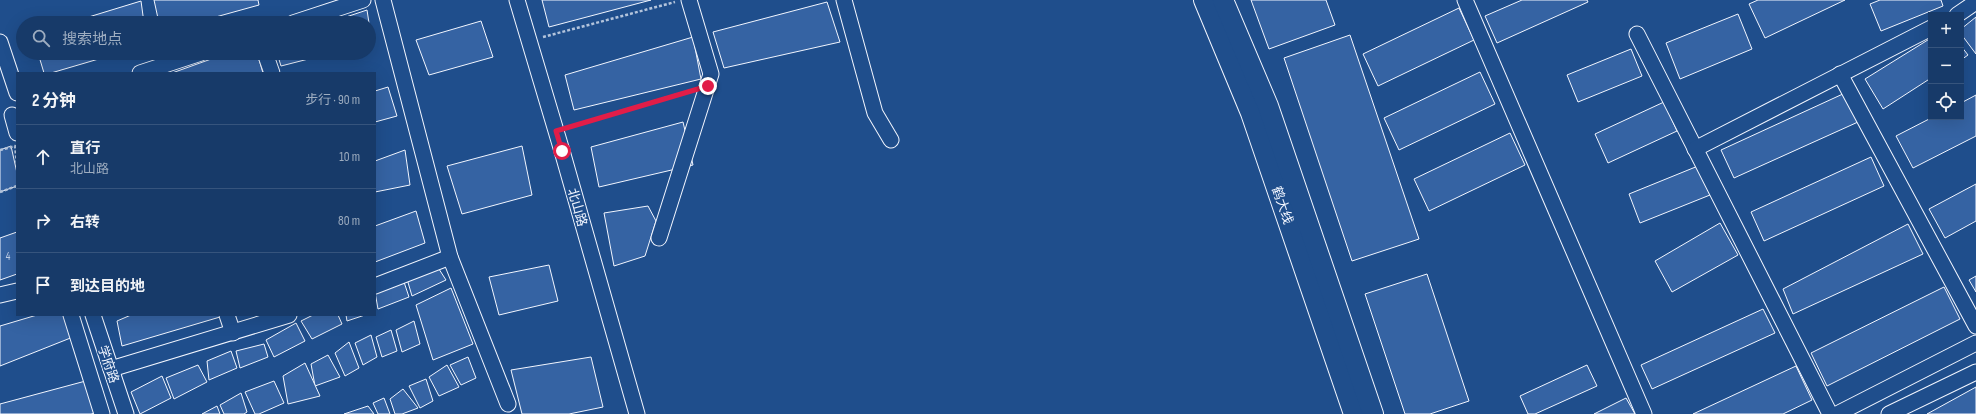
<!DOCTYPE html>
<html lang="zh">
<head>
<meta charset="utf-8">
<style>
	body { margin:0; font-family:"Sofia Sans Condensed","Noto Sans SC",sans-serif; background:#244571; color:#f1f3f6 }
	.controls { position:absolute; right:12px; top:12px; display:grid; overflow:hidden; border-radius:0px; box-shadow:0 4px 16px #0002 }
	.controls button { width:36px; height:36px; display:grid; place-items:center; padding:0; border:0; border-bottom:1px solid #36547d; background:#173a69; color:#f1f3f6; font:20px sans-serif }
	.stop { position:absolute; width:12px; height:12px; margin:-9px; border:3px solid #e11d48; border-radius:50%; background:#fff }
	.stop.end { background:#e11d48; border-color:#fff; box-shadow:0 1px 4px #0008 }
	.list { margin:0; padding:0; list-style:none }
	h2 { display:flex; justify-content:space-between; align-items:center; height:52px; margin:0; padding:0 16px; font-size:17px }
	h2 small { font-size:13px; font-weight:400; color:#9eadc0 }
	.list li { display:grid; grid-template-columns:26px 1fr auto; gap:12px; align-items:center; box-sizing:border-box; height:64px; padding:0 16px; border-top:1px solid #36547d }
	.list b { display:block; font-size:15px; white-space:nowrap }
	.list p { margin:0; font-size:13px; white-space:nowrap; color:#9eadc0 }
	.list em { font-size:13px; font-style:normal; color:#9eadc0 }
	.icon { flex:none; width:22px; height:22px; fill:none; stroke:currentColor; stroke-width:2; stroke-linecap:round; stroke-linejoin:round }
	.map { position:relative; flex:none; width:1976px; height:414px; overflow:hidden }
	.search { position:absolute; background:#173a69; box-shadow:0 4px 16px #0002; left:16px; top:16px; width:360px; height:44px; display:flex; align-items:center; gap:10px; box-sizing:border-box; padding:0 14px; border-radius:22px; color:#9eadc0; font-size:15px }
	.panel { position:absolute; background:#173a69; box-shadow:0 4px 16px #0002; left:16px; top:72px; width:360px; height:244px; border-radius:0px }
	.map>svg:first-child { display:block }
	.building { fill:#3563a3; stroke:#f2f6ff }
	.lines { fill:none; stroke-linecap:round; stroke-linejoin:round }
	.minor-casing { stroke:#f2f6ff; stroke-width:17 }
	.major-casing { stroke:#f2f6ff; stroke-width:22 }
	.path { stroke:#b3c4dc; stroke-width:2.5; stroke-dasharray:3 2; stroke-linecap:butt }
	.minor { stroke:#1f4e8c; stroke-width:15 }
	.major { stroke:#1f4e8c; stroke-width:20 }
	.route { stroke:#e11d48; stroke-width:5 }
	.labels { text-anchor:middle; stroke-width:3; stroke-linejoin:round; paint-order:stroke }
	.number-label { font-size:11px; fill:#c3d1e8 }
	.street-label { font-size:13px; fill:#f2f6ff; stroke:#1f4e8c }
</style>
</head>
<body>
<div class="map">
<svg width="1976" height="414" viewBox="0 0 1976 414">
	<rect width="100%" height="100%" fill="#1f4e8c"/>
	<g class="building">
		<polygon points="154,0 258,0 259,5 194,23 159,23"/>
		<polygon points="542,0 651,0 549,27"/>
		<polygon points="1251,0 1326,0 1335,25 1269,49"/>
		<polygon points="1522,0 1587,0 1588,2 1497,43 1485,16"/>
		<polygon points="1758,0 1845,0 1765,38 1749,4"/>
		<polygon points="1880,0 1941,0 1943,6 1881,31 1870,4"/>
		<polygon points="141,1 144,23 69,23"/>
		<polygon points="827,2 840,42 724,68 713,32"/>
		<polygon points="1459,8 1474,40 1378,86 1363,54"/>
		<polygon points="367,10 369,23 328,23"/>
		<polygon points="1738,14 1752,49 1680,79 1666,43"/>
		<polygon points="1976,17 1976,54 1961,34 1961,29"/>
		<polygon points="481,21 493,57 429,75 416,40"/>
		<polygon points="1350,35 1419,239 1352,261 1284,58"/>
		<polygon points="693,37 701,79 574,110 565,75"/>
		<polygon points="1931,38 1931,78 1883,109 1865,79"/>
		<polygon points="1961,46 1968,55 1961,60"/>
		<polygon points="1631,49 1642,76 1578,102 1567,75"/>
		<polygon points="38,53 119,53 51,73 44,73"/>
		<polygon points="228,53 257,53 263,73 172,73"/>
		<polygon points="277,53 332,53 281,66"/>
		<polygon points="1480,72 1495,104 1399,150 1384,118"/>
		<polygon points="388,87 397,116 375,122 375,91"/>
		<polygon points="1845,93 1858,122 1734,178 1721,150"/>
		<polygon points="1976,95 1976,136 1913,168 1896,136 1933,117 1961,117 1961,103"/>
		<polygon points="1664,102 1677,131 1608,163 1595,134"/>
		<polygon points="683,122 693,165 599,187 591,147"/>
		<polygon points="1510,133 1525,165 1429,211 1414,179"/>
		<polygon points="11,146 17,173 17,186 0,192 0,150"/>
		<polygon points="522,146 532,195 462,214 447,166"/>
		<polygon points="405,150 410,185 375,192 375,161"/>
		<polygon points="1871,157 1884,186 1764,241 1751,212"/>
		<polygon points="1698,166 1710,195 1640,223 1629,194"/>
		<polygon points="1976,184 1976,221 1945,238 1929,209"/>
		<polygon points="648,206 656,221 645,256 614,266 604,213"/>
		<polygon points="416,211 425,243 375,262 375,226"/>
		<polygon points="1720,223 1738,255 1672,292 1655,261"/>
		<polygon points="1908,224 1923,254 1793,314 1783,289"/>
		<polygon points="17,232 17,274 0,280 0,238"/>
		<polygon points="549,265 558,301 499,315 489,277"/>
		<polygon points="437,266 446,280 412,296 407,279"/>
		<polygon points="1427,274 1469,401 1430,414 1405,414 1365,294"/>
		<polygon points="1976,276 1976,292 1969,280"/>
		<polygon points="404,282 409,297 378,309 375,292"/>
		<polygon points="1944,287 1960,319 1827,386 1811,353"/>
		<polygon points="451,288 473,344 433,360 416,305"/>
		<polygon points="1763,309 1775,333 1652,389 1641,365"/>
		<polygon points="37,315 65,315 73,337 0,366 0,326"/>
		<polygon points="131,315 220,315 220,317 122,346 117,321"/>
		<polygon points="313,315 338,315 342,324 312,339 301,321"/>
		<polygon points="346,315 365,315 347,321"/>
		<polygon points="414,321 420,344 402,352 396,330"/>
		<polygon points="296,323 305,341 274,357 266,340"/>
		<polygon points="391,330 397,351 382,357 376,337"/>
		<polygon points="371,335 377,357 363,365 355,343"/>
		<polygon points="349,342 359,368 345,376 335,353"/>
		<polygon points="264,344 268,357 240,368 236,351"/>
		<polygon points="231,351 237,368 209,380 207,361"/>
		<polygon points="328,355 340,377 315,386 311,364"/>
		<polygon points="468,357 476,378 461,385 450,365"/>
		<polygon points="591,357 603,407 569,414 522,414 511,370"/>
		<polygon points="305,363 320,396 288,404 283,376"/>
		<polygon points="198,365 207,382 174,399 166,378"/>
		<polygon points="447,365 459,387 439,396 429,377"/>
		<polygon points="1587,365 1597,386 1535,414 1528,414 1520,396"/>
		<polygon points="1796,366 1812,400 1783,414 1693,414"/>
		<polygon points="162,376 171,398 140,414 131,392"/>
		<polygon points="93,379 105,410 91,414 0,414 0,404"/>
		<polygon points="426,379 433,401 420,408 409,386"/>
		<polygon points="274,381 284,403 259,414 255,414 245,392"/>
		<polygon points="1976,387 1976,414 1927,414"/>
		<polygon points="403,389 418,408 402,414 395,414 390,399"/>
		<polygon points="241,393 247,412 244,414 224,414 220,405"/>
		<polygon points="384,398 390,414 378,414 373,403"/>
		<polygon points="1626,398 1635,414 1594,414"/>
		<polygon points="217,406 220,414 202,414"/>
		<polygon points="368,406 374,414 344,414"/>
	</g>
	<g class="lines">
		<defs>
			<g id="minor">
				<polyline points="383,0 450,257 508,404"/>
				<polyline points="517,0 562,151 637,414"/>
				<polyline points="844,0 875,113 891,140"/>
				<polyline points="1465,0 1644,414"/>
				<polyline points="1957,15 1976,2"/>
				<polyline points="293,23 363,0"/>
				<polyline points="1637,34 1830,414"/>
				<polyline points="0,42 17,93"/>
				<polyline points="265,53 272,73"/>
				<polyline points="140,73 201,53"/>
				<polyline points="1840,74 1976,326"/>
				<polyline points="12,115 17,133"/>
				<polyline points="1695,149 1931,28"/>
				<polyline points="659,238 711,74 689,0"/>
				<polyline points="375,286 450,257"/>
				<polyline points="0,295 17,291"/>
				<polyline points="71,315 102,414"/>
				<polyline points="93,315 126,414"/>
				<polyline points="227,315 233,333"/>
				<polyline points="111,369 289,315"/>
				<polyline points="1837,414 1976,343"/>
				<polyline points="1889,414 1976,372"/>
			</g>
			<g id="major">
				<polyline points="1204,0 1251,113 1354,414"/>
				<polyline points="1223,0 1268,106 1373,414"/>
			</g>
		</defs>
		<use href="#minor" class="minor-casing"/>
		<use href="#major" class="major-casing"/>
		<g class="path">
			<polyline points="543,37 675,2"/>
			<polyline points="568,127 692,90"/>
			<polyline points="0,150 15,146 17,165"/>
			<polyline points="0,192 17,186"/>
		</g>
		<use href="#minor" class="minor"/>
		<use href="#major" class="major"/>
	</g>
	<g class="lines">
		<polyline class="route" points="562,151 556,131 708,86"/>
	</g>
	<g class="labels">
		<g class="number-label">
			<text x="8" y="260">4</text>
		</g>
		<g class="street-label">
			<text transform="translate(1283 205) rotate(71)" y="5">鹤大线</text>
			<text transform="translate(578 207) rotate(74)" y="5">北山路</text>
			<text transform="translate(109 364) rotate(71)" y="5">学府路</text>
		</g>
	</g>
</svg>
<div class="controls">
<button>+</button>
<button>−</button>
<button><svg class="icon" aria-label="locate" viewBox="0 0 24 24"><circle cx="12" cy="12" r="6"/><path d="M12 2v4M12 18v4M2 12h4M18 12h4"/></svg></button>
</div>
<div class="stop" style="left:562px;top:151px"></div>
<div class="stop end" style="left:708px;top:86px"></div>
<div class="search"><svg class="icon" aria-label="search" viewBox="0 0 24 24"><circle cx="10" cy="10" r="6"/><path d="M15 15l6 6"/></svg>搜索地点</div>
<section class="panel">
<h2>2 分钟<small>步行 · 90 m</small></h2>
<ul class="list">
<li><svg class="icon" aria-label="ahead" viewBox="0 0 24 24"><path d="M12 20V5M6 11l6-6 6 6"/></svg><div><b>直行</b><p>北山路</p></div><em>10 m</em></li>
<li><svg class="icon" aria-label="right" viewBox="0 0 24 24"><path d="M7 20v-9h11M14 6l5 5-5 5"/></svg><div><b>右转</b></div><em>80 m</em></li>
<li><svg class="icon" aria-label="arrive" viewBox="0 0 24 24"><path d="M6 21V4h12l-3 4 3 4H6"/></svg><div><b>到达目的地</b></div></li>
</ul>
</section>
</div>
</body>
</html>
